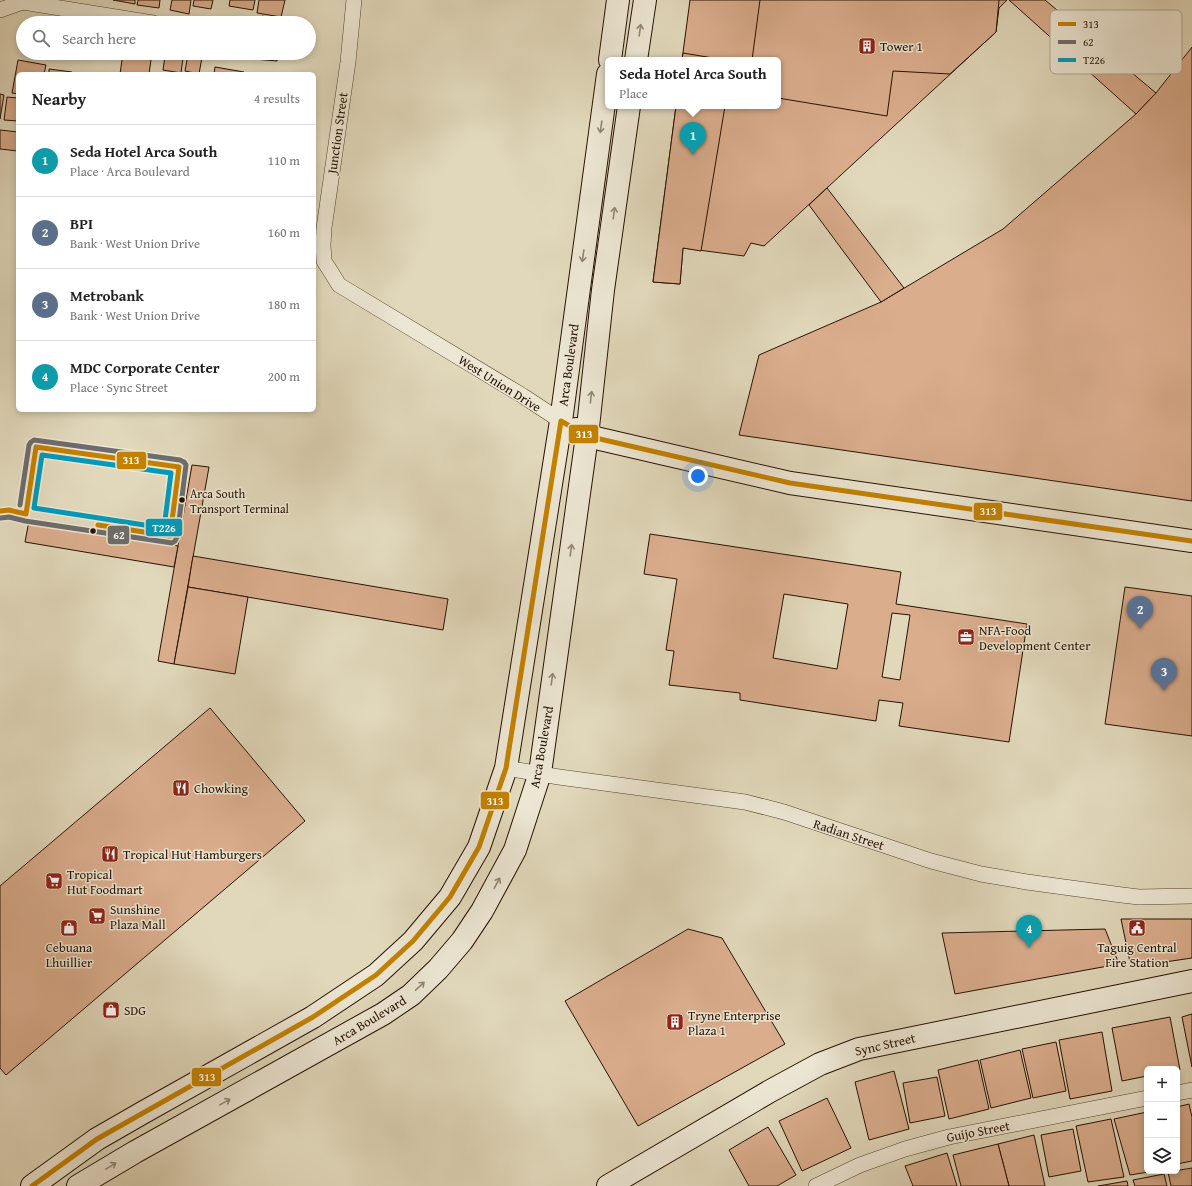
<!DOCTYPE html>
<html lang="en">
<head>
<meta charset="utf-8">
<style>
	body { margin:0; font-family:"Gentium Book Plus",serif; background:#f2f2f2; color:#222 }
	.controls { position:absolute; right:12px; bottom:12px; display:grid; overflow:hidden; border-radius:6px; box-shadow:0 2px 6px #0003 }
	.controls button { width:36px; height:36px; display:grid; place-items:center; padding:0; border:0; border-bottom:1px solid #e0e0e0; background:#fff; color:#222; font:20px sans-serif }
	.you { position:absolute; left:698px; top:476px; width:14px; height:14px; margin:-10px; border:3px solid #fff; border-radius:50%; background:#1a73e8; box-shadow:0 0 0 6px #1a73e833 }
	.badge { display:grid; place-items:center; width:26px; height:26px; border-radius:50%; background:#db2777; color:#fff; font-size:13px; font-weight:700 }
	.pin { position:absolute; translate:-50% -33px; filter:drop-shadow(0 1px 2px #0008) }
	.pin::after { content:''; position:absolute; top:21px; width:14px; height:12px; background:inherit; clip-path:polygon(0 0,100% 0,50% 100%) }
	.popup { position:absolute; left:605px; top:57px; width:176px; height:52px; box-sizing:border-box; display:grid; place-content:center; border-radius:6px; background:#fff; filter:drop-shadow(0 1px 3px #0005); font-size:13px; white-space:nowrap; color:#767676 }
	.popup b { font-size:15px; color:#222 }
	.popup::after { content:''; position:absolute; left:50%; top:100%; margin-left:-8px; border:8px solid transparent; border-top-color:#fff }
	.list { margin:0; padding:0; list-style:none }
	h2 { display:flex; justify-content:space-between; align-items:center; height:52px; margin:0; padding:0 16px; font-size:17px }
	h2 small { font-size:13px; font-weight:400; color:#767676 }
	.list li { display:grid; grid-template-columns:26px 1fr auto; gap:12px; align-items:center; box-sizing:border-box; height:72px; padding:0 16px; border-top:1px solid #e0e0e0 }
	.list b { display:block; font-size:15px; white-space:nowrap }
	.list p { margin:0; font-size:13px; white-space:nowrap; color:#767676 }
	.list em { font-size:13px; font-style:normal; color:#767676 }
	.icon { flex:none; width:22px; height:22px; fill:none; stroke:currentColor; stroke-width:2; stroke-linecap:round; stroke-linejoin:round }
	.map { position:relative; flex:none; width:1192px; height:1186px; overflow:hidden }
	.search { position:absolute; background:#fff; box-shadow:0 2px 6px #0003; left:16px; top:16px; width:300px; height:44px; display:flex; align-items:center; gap:10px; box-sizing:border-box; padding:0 14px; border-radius:22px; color:#767676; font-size:15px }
	.panel { position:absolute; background:#fff; box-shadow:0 2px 6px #0003; left:16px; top:72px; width:300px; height:340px; border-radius:6px }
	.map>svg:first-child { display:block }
	.building { fill:#daad8d; stroke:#271100; fill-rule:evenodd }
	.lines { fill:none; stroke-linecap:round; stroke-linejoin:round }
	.street-casing { stroke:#56432f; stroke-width:16 }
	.secondary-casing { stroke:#271100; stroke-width:24 }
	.street { stroke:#ece6d3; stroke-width:15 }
	.secondary { stroke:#ece6d3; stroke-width:22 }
	.bus-1-casing { stroke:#ece6d3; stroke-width:8 }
	.bus-2-casing { stroke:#ece6d3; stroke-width:8 }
	.bus-3-casing { stroke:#ece6d3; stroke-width:8 }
	.bus-1 { stroke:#c38100; stroke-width:5 }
	.bus-2 { stroke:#6d6d6d; stroke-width:5 }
	.bus-3 { stroke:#049ab9; stroke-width:5 }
	.oneway { stroke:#938674 }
	.bus-dot { fill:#271100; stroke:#ece6d3; stroke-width:1.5 }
	.labels { text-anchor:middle; stroke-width:3; stroke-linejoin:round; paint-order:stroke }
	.bus-label { font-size:12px; fill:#271100; stroke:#ece6d3; text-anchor:start }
	.poi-label { font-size:13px; fill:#271100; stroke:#ece6d3; text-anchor:start }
	.street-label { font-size:13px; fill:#271100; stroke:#ece6d3 }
	.key { fill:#ece6d3; stroke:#b1a694; stroke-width:1 }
	.key-label { font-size:11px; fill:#271100 }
	.line-badge { stroke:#ece6d3; stroke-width:1.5 }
	.badge-label { font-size:11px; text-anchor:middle; font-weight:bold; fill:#fff }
</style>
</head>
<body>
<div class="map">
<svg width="1192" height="1186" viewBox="0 0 1192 1186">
	<rect width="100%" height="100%" fill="#e1d8bb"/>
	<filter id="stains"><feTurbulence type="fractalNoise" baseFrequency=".005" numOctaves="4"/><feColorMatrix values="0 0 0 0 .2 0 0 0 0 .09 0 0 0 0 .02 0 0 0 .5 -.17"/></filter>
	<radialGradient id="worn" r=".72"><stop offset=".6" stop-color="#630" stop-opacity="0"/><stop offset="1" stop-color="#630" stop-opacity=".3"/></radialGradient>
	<g class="building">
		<polygon points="113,0 135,0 135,4"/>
		<polygon points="138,0 160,0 159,8 137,5"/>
		<polygon points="172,0 191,0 189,14 170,10"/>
		<polygon points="194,0 213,0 211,9 193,6"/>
		<polygon points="230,0 255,0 253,10 229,6"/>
		<polygon points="259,0 285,0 281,17 257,13"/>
		<polygon points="690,0 1007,0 999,8 996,32 764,246 751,243 744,256 683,248 680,284 653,282 676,106 778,106 778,60 682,60"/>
		<polygon points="760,0 999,0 996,32 950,74 893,71 887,116 778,98 778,60 752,60"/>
		<polygon points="1009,0 1045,0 1156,93 1136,114"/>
		<polygon points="262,16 282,20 281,23 261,23"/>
		<polygon points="1192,47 1192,501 739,435 759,355 881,302 1003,229 1136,114 1156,93"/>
		<polygon points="123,53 152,53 149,74 120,74"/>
		<polygon points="255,53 278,53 277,61 254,59"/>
		<polygon points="683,53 725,60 682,60"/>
		<polygon points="188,54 202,57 199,74 185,71"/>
		<polygon points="165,56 183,58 181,73 163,70"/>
		<polygon points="18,60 46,65 44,74 18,74 18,94 12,93"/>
		<polygon points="215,67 244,72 244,74 214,74"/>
		<polygon points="49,69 72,72 71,74 49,74"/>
		<polygon points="0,94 4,95 0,119"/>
		<polygon points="7,97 18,98 18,121 4,120"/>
		<polygon points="676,106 725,106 701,251 683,248 680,284 653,282"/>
		<polygon points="0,130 18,132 18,151 0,149"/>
		<polygon points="827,188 904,288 881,302 809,205"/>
		<polygon points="192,465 209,467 174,664 158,661"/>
		<polygon points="29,521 178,546 174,567 25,542"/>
		<path d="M650,534L901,572L896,604L1027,624L1009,742L899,726L903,703L879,700L876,721L740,700V693L669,685L674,651L666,650L677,579L644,574ZM784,594L848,604L837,669L773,658ZM892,613L910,615L900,680L882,677Z"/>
		<polygon points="193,556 448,599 443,630 188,587"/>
		<polygon points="188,587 248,597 235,674 174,664"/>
		<polygon points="1125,587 1192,596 1192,736 1105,724"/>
		<polygon points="210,708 305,821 6,1075 0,1068 0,886"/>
		<polygon points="1121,919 1192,919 1192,958 1131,967"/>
		<polygon points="688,929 722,938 785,1044 638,1126 565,1001"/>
		<polygon points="1105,929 1119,964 955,994 942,933"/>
		<polygon points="1192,1014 1192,1067 1182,1017"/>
		<polygon points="1170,1017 1180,1070 1147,1069 1147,1076 1122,1081 1112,1028"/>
		<polygon points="1102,1032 1112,1091 1070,1099 1059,1040"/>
		<polygon points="1056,1042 1066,1091 1033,1098 1022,1049"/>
		<polygon points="1020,1050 1031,1098 991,1108 980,1060"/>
		<polygon points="978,1060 989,1109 949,1119 938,1070"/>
		<polygon points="894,1071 909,1129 869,1140 855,1082"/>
		<polygon points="937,1077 945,1116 910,1123 903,1083"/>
		<polygon points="827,1098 851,1148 802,1171 779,1121"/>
		<polygon points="1189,1104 1192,1117 1192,1161 1177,1164 1177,1107"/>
		<polygon points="1147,1112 1147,1171 1155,1171 1130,1175 1114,1119"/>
		<polygon points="1111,1119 1124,1177 1088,1182 1076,1126"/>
		<polygon points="768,1127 796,1175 777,1186 749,1186 729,1150"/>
		<polygon points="1073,1129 1081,1171 1049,1177 1041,1135"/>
		<polygon points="1034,1135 1045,1186 1009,1186 998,1144"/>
		<polygon points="998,1144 1009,1186 961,1186 953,1155"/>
		<polygon points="947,1153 957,1186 913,1186 905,1166"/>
		<polygon points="1192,1168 1192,1186 1171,1186 1168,1172"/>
		<polygon points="1164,1174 1167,1186 1135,1186 1133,1180"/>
		<polygon points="1127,1181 1128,1186 1098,1186"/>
	</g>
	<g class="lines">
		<defs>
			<g id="street">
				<polyline points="354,0 348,62 324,228 323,245 324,261 339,285 523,396 561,421"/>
				<polyline points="0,10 23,2 153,23"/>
				<polyline points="506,768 559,777 745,802 784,812 931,861 981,874 1027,882 1122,895 1139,897 1192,896"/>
				<polyline points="1177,1093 1192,1090"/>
				<polyline points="816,1186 860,1165 905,1149 949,1137 1147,1098"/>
			</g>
			<g id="secondary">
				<polyline points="610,60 618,0"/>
				<polyline points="636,60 645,0"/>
				<polyline points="576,429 587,436 790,483 1192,541"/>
				<polyline points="32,1186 97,1139 144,1112 313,1017 376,975 413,941 450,897 479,847 506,768 561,421 608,74"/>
				<polyline points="78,1186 135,1152 383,1014 411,995 438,969 462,941 482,911 515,850 540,773 587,436 603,290 629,106"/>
				<polyline points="608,1186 772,1090 820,1064 859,1049 1192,981"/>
			</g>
		</defs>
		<use href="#street" class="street-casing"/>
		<use href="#secondary" class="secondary-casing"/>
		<use href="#street" class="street"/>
		<use href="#secondary" class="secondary"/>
		<defs>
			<g id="bus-1">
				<polyline points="0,511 9,510 26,514 36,447 179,467 170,536 98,525"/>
				<polyline points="32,1186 97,1139 313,1017 376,975 413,941 450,897 479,847 506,768 561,421 587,436 790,483 1192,541"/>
			</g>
			<polyline id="bus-2" points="1,518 9,517 25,521 172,543 175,541 177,537 186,465 184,462 180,460 34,440 31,442 29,445 20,505"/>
			<polygon id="bus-3" points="42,455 171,473 164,528 34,508"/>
		</defs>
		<use href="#bus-1" class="bus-1-casing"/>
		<use href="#bus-2" class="bus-2-casing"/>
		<use href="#bus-3" class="bus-3-casing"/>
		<use href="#bus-1" class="bus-1"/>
		<use href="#bus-2" class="bus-2"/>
		<use href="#bus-3" class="bus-3"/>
	</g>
	<defs><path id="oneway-shaft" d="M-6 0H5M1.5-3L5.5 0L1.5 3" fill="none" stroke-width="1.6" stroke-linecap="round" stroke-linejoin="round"/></defs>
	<g class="oneway">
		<use href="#oneway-shaft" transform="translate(640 30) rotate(-82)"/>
		<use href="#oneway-shaft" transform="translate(601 127) rotate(98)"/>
		<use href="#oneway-shaft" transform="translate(614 213) rotate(-82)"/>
		<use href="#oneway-shaft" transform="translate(583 256) rotate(98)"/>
		<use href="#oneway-shaft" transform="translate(591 397) rotate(-84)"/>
		<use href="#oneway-shaft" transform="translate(571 550) rotate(-82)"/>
		<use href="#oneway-shaft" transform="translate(552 679) rotate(-82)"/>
		<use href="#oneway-shaft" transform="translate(497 883) rotate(-62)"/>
		<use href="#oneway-shaft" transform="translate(420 986) rotate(-43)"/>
		<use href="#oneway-shaft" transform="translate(225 1102) rotate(-29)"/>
		<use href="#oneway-shaft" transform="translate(111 1166) rotate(-31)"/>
	</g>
	<defs>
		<symbol id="building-square" viewBox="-11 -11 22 22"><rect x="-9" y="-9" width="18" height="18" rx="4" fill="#8f2418" stroke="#ece6d3"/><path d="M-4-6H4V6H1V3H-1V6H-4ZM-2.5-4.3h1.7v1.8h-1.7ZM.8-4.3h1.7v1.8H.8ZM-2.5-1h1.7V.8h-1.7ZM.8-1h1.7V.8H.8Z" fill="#fff"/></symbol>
		<symbol id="office-square" viewBox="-11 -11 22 22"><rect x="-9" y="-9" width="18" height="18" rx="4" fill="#8f2418" stroke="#ece6d3"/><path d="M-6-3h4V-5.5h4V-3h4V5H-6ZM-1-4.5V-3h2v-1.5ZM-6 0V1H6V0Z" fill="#fff"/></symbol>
		<symbol id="restaurant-square" viewBox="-11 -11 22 22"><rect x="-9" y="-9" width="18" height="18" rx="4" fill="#8f2418" stroke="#ece6d3"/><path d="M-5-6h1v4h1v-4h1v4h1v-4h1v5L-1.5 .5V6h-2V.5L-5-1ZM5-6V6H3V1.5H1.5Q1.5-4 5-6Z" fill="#fff"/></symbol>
		<symbol id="supermarket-square" viewBox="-11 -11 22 22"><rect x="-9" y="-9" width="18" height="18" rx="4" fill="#8f2418" stroke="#ece6d3"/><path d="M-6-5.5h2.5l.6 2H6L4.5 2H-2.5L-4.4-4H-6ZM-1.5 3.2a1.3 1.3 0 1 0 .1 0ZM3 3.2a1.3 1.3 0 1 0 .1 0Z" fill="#fff"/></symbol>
		<symbol id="shop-square" viewBox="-11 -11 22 22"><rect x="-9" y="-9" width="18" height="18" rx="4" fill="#8f2418" stroke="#ece6d3"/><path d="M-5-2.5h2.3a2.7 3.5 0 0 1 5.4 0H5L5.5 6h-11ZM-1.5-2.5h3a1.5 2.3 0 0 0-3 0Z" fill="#fff"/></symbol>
		<symbol id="civic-square" viewBox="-11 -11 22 22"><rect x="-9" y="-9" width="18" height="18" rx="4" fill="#8f2418" stroke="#ece6d3"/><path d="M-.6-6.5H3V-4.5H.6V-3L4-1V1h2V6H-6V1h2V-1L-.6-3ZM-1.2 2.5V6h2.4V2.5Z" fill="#fff"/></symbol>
	</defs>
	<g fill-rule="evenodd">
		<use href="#building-square" x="857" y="36" width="20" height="20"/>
		<use href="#office-square" x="956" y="627" width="20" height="20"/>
		<use href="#restaurant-square" x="171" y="778" width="20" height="20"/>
		<use href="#restaurant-square" x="100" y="844" width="20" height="20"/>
		<use href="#supermarket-square" x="44" y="871" width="20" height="20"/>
		<use href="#supermarket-square" x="87" y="906" width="20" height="20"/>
		<use href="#shop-square" x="59" y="918" width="20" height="20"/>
		<use href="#civic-square" x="1127" y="918" width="20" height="20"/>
		<use href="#shop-square" x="101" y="1000" width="20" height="20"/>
		<use href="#building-square" x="665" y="1012" width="20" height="20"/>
	</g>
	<g class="bus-dot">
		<circle cx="182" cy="500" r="3.5"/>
		<circle cx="93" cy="531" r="3.5"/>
	</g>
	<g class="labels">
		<g class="bus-label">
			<text x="190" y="498">Arca South<tspan x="190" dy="15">Transport Terminal</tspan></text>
		</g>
		<g class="poi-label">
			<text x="880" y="51">Tower 1</text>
			<text x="979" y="635">NFA-Food<tspan x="979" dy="15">Development Center</tspan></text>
			<text x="194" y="793">Chowking</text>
			<text x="123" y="859">Tropical Hut Hamburgers</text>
			<text x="67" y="879">Tropical<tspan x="67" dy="15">Hut Foodmart</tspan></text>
			<text x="110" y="914">Sunshine<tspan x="110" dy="15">Plaza Mall</tspan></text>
			<text x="69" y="952" text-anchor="middle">Cebuana<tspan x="69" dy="15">Lhuillier</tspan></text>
			<text x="1137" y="952" text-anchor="middle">Taguig Central<tspan x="1137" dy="15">Fire Station</tspan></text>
			<text x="124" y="1015">SDG</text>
			<text x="688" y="1020">Tryne Enterprise<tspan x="688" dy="15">Plaza 1</tspan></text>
		</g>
		<g class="street-label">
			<text transform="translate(337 133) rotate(-82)" y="5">Junction Street</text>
			<text transform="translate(568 365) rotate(-82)" y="5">Arca Boulevard</text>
			<text transform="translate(500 383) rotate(32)" y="5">West Union Drive</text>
			<text transform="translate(541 747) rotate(-80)" y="5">Arca Boulevard</text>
			<text transform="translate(849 834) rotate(18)" y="5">Radian Street</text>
			<text transform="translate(369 1020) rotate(-31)" y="5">Arca Boulevard</text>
			<text transform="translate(885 1044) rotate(-13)" y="5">Sync Street</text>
			<text transform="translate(978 1131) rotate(-11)" y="5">Guijo Street</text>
		</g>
	</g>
	<rect x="1050" y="10" width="132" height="64" rx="6" class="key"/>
	<rect x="1058" y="22" width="18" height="4" fill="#c38100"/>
	<rect x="1058" y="40" width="18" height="4" fill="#6d6d6d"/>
	<rect x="1058" y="58" width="18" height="4" fill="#049ab9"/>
	<g class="key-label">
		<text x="1083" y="28">313</text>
		<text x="1083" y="46">62</text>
		<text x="1083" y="64">T226</text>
	</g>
	<g class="line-badge">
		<rect x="568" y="424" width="31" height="20" rx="4" fill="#c38100"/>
		<rect x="116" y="451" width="31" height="19" rx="4" fill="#c38100"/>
		<rect x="973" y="502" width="30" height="19" rx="4" fill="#c38100"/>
		<rect x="145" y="518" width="38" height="19" rx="4" fill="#049ab9"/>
		<rect x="107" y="525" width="23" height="20" rx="4" fill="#6d6d6d"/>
		<rect x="480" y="791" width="30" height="19" rx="4" fill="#c38100"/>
		<rect x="191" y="1067" width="31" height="20" rx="4" fill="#c38100"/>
	</g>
	<g class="badge-label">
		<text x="584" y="438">313</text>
		<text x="131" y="464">313</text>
		<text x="988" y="515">313</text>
		<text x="164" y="532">T226</text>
		<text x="119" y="539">62</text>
		<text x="495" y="805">313</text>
		<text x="207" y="1081">313</text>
	</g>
	<rect width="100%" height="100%" filter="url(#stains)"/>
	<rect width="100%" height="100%" fill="url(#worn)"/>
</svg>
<div class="controls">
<button>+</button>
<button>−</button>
<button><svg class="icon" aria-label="layers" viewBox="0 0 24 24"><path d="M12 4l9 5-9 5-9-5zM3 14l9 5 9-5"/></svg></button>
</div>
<div class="you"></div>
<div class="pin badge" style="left:693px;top:155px;background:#0f9aa8">1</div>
<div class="popup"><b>Seda Hotel Arca South</b>Place</div>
<div class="pin badge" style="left:1140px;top:629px;background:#5c6f8a">2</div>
<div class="pin badge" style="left:1164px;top:691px;background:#5c6f8a">3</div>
<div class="pin badge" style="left:1029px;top:948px;background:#0f9aa8">4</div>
<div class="search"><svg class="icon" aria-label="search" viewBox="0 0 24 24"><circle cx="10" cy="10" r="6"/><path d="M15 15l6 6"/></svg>Search here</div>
<section class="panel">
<h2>Nearby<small>4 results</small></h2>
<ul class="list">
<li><span class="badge" style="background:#0f9aa8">1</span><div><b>Seda Hotel Arca South</b><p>Place · Arca Boulevard</p></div><em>110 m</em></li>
<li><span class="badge" style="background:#5c6f8a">2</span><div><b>BPI</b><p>Bank · West Union Drive</p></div><em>160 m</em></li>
<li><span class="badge" style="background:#5c6f8a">3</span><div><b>Metrobank</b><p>Bank · West Union Drive</p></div><em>180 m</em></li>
<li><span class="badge" style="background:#0f9aa8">4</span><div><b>MDC Corporate Center</b><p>Place · Sync Street</p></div><em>200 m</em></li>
</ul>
</section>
</div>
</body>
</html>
